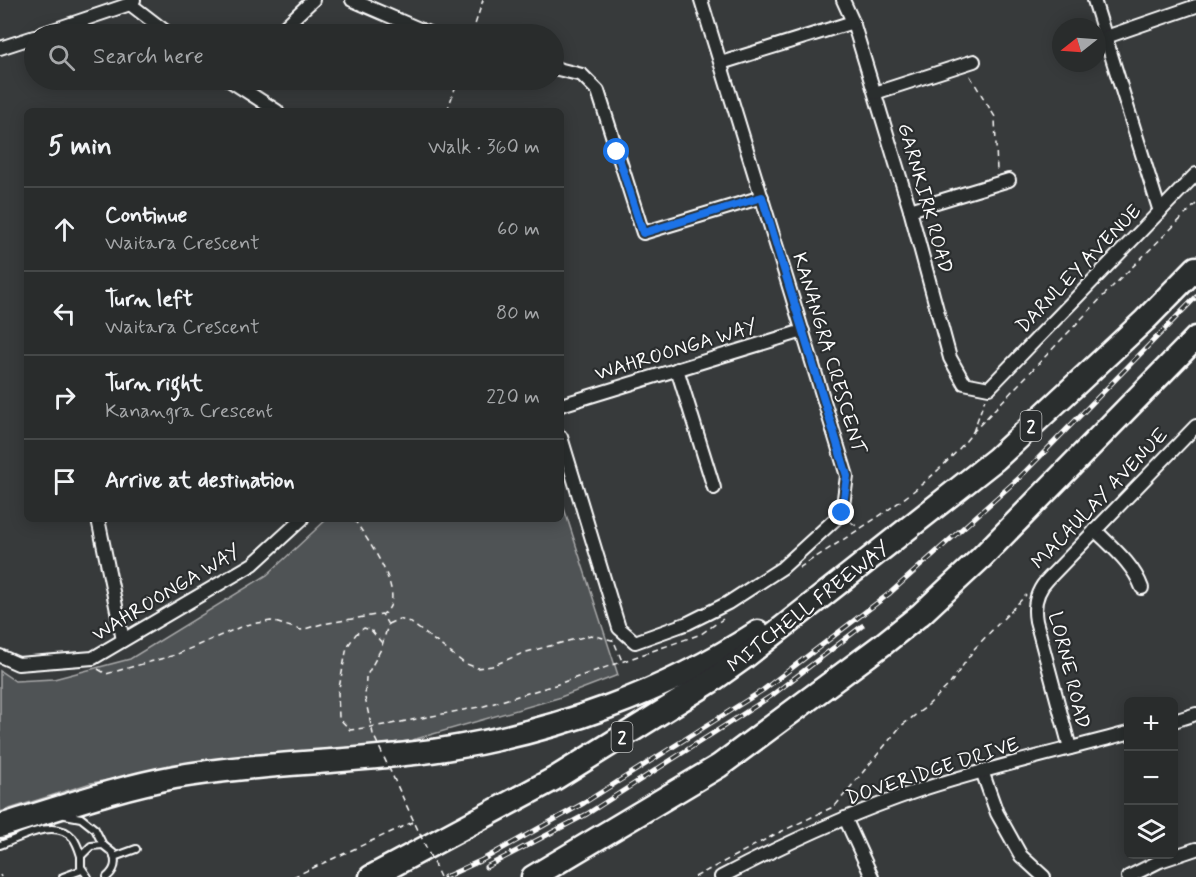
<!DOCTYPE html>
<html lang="en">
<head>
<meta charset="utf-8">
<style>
	body { margin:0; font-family:Mynerve,sans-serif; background:#313434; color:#f1f3f6 }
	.controls { position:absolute; right:18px; bottom:18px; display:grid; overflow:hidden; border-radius:9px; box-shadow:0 3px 15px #0003 }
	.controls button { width:54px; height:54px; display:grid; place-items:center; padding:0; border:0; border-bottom:2px solid #454848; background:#292c2c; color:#f1f3f6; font:30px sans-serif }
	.compass { position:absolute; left:1052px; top:18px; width:54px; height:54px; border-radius:50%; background:#292c2c; box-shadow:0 3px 15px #0003; rotate:253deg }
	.stop { position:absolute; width:18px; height:18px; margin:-14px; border:4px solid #1a73e8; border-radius:50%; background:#fff }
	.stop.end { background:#1a73e8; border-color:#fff; box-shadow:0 2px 6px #0008 }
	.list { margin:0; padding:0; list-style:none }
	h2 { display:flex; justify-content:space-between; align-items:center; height:78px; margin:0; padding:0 24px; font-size:26px }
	h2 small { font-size:20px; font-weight:400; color:#a5a7a9 }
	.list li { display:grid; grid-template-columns:39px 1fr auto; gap:18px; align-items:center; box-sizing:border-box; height:84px; padding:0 24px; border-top:2px solid #454848 }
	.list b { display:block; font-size:22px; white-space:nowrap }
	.list p { margin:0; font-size:20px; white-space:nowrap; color:#a5a7a9 }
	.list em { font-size:20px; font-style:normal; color:#a5a7a9 }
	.icon { flex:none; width:33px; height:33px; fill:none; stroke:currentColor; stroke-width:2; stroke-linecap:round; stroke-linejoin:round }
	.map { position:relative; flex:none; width:1196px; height:877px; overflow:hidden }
	.search { position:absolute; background:#292c2c; box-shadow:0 3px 15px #0003; left:24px; top:24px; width:540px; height:66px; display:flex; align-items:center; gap:15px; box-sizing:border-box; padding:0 21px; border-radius:33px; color:#a5a7a9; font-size:22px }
	.panel { position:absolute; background:#292c2c; box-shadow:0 3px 15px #0003; left:24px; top:108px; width:540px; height:414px; border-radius:9px }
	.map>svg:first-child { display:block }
	.green { fill:#505354; stroke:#a8a9aa; stroke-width:1.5 }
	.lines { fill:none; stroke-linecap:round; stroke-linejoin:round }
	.service-casing { stroke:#fff; stroke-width:10 }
	.minor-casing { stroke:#fff; stroke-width:16 }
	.motorway-casing { stroke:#fff; stroke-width:27 }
	.path { stroke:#fff; stroke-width:1.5; stroke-dasharray:6 4.5; stroke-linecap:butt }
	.service { stroke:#2a2d2e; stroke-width:6 }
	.minor { stroke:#2a2d2e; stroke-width:12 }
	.motorway { stroke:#2a2d2e; stroke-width:22 }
	.rail-casing { stroke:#fff; stroke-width:5 }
	.rail { stroke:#2a2d2e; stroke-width:3; stroke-dasharray:9; stroke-linecap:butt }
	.path-bridge { stroke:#fff; stroke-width:1.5; stroke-dasharray:6 4.5; stroke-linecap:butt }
	.route { stroke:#1a73e8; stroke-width:8 }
	.labels { text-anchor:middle; stroke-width:4.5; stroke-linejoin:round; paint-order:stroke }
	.shield { fill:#2a2d2e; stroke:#bfc0c0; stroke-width:1.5 }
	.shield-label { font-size:18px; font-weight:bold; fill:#fff }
	.street-label { font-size:20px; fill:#fff; stroke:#2a2d2e }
</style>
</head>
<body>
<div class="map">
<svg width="1196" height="877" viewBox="0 0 1196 877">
	<rect width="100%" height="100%" fill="#373a3b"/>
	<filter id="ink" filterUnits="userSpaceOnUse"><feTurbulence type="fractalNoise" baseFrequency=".0167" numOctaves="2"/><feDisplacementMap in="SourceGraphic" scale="12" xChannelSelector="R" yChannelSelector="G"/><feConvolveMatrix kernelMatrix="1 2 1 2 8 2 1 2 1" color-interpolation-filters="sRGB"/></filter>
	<g filter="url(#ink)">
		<polygon class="green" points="561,499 618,675 558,698 409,741 150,773 91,783 0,812 0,671 15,681 54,679 130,659 267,575 327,519 561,519"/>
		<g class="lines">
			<defs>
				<g id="service">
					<path d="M65,815L81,818L95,829L103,845L113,853C117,863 115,870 107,877"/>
					<path d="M0,845C20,838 55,817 73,838C77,843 79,850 81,856"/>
					<polyline points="114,857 136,849"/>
					<polyline points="63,877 82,870"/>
					<polyline points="88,877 81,867 81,856 91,846 103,845"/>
				</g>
				<g id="minor">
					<polyline points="352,0 431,34"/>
					<polyline points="843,0 853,22 910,210 950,358 964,383 989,388 1196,174"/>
					<polyline points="1094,0 1160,212"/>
					<polyline points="130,4 169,34"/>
					<polyline points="41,34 130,4 134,0"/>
					<polyline points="277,34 313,0"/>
					<polyline points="1106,37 1196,6"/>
					<polyline points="0,48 34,37"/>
					<polyline points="721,63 853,22"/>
					<polyline points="554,68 582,75 598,91 643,233 762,197"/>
					<polyline points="229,80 277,111"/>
					<polyline points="875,93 974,61"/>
					<polyline points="910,210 1009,180"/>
					<polyline points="677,369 714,488"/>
					<polyline points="561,405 803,331"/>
					<polyline points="561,437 619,628 635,642 688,623 728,603 782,568 842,513 847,476 701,0"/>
					<polyline points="98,519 123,640"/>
					<path d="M1095,530C1113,548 1133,564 1142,588"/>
					<polyline points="0,656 18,664 93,658 253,564 302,519"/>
					<polyline points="1174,721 1196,714"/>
					<path d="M1070,748L1036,621C1033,605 1037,590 1049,578L1196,426"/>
					<polyline points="982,771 997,813 1021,856 1044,877"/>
					<polyline points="845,818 872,877"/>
					<path d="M721,877C784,844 849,814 917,791C986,768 1058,752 1128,733"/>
					<polyline points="1128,877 1160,861 1196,849"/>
				</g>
				<g id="motorway">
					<path d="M0,826C57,809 115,788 175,777C263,762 356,763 445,749C555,732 664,693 758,632"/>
					<polyline points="371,877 554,779 710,682 745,657 996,459 1145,320 1196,268"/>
					<polyline points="533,877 719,766 882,645 921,614 981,558 1196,338"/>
				</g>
			</defs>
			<use href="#service" class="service-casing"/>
			<use href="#minor" class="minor-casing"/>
			<use href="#motorway" class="motorway-casing"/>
			<g class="path">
				<polyline points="472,34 483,0"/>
				<polyline points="970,76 995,117 997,172"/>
				<polyline points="447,111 458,80"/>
				<polyline points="973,432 985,399"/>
				<path d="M354,519C365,537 411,597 383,614"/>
				<polyline points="851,522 859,528"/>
				<path d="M799,568C861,527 927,492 973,432L1108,291L1196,204"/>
				<polyline points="388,624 399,619 410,622 464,663 477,668 492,666 523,653 591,635 616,641"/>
				<polyline points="382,643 371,630 364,628 356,634 347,647 338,693 339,718 350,730 391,724 484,706 555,685 701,634 723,619"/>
				<polyline points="615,644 622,661"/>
				<polyline points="98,669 106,674 175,655 245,625 271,621 301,630 322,624 382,614 388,625 381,649 366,677"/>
				<polyline points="0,875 1,877"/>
				<polyline points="293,877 413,822"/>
				<polyline points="695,877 774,835 835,806 901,726 926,707 950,684 975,648 1026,595"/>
			</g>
			<use href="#service" class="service"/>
			<use href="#minor" class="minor"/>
			<use href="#motorway" class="motorway"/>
			<defs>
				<g id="rail">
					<polyline points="486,867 587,814 771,696 862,626"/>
					<polyline points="445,877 482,860 584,803 763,690 890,593 1019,478 1196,297"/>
				</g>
			</defs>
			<use href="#rail" class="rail-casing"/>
			<use href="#rail" class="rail"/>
			<polyline class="path-bridge" points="366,677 365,698 373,734 440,877"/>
		</g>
	</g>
	<g class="lines" filter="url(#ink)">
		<polyline class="route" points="617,152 643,233 762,197 847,476 842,513"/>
	</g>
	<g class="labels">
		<g class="shield">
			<rect x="1020.5" y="411" width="21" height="30" rx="4.5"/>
			<rect x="611.5" y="722" width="21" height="30" rx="4.5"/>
		</g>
		<g class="shield-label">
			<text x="1031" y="432">2</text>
			<text x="622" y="743">2</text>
		</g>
		<g class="street-label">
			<text transform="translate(926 198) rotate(74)" y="7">GARNKIRK ROAD</text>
			<text transform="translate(1078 268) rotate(-46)" y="7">DARNLEY AVENUE</text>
			<text transform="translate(676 349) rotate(-17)" y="7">WAHROONGA WAY</text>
			<text transform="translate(830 353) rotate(73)" y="7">KANANGRA CRESCENT</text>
			<text transform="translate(1099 498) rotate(-46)" y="7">MACAULAY AVENUE</text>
			<text transform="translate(166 592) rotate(-31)" y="7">WAHROONGA WAY</text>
			<text transform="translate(808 606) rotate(-38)" y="7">MITCHELL FREEWAY</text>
			<text transform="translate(1070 670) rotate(76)" y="7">LORNE ROAD</text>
			<text transform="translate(932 770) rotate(-18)" y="7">DOVERIDGE DRIVE</text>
		</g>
	</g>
</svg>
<div class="controls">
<button>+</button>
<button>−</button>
<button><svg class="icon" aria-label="layers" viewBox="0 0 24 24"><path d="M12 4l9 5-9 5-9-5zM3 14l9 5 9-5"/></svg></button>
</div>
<svg class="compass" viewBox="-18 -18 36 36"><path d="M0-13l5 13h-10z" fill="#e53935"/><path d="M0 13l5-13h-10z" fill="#a5a7a9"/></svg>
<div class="stop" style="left:617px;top:152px"></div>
<div class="stop end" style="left:842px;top:513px"></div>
<div class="search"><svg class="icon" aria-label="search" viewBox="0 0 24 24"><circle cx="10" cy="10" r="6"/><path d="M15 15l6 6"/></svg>Search here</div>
<section class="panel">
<h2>5 min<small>Walk · 360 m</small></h2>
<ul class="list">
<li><svg class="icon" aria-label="ahead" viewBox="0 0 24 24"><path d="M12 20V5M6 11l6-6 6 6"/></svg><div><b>Continue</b><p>Waitara Crescent</p></div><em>60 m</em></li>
<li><svg class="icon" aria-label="left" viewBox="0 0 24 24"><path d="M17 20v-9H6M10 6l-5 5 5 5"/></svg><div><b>Turn left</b><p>Waitara Crescent</p></div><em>80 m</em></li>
<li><svg class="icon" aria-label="right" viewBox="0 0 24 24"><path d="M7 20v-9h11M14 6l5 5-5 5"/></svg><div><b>Turn right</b><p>Kanangra Crescent</p></div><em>220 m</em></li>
<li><svg class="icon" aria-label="arrive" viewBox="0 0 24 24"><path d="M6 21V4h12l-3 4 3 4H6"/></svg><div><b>Arrive at destination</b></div></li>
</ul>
</section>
</div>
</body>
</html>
